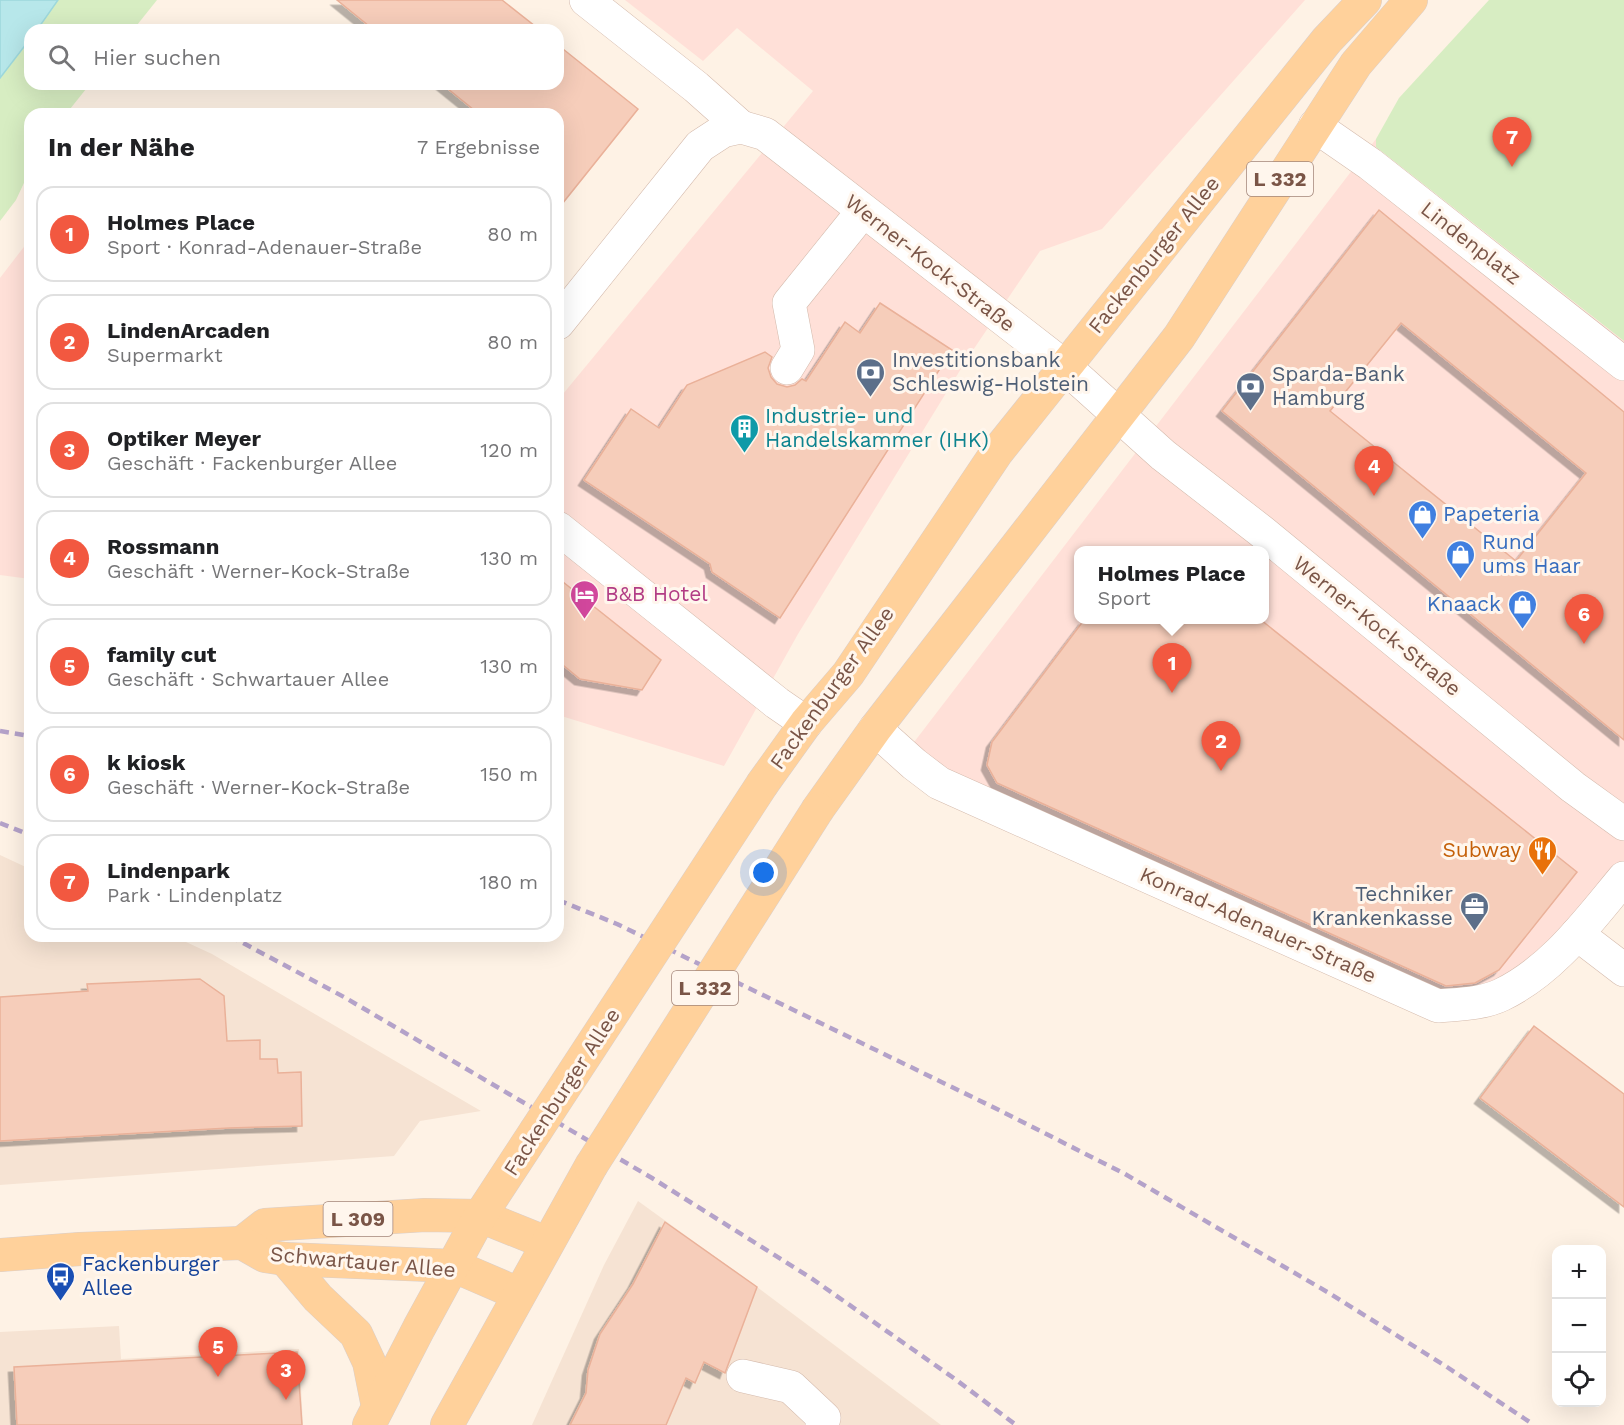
<!DOCTYPE html>
<html lang="de">
<head>
<meta charset="utf-8">
<style>
	body { margin:0; font-family:"Work Sans",sans-serif; background:#f6f6f6; color:#202124 }
	.controls { position:absolute; right:18px; bottom:18px; display:grid; overflow:hidden; border-radius:12px; box-shadow:0 6px 24px #0002 }
	.controls button { width:54px; height:54px; display:grid; place-items:center; padding:0; border:0; border-bottom:2px solid #e0e0e0; background:#fff; color:#202124; font:30px sans-serif }
	.you { position:absolute; left:764px; top:873px; width:21px; height:21px; margin:-15px; border:4px solid #fff; border-radius:50%; background:#1a73e8; box-shadow:0 0 0 9px #1a73e833 }
	.badge { display:grid; place-items:center; width:39px; height:39px; border-radius:50%; background:#f25840; color:#fff; font-size:20px; font-weight:700 }
	.pin { position:absolute; translate:-50% -50px; filter:drop-shadow(0 2px 3px #0008) }
	.pin::after { content:''; position:absolute; top:32px; width:21px; height:18px; background:inherit; clip-path:polygon(0 0,100% 0,50% 100%) }
	.popup { position:absolute; left:1074px; top:546px; width:195px; height:78px; box-sizing:border-box; display:grid; place-content:center; border-radius:12px; background:#fff; filter:drop-shadow(0 2px 4px #0005); font-size:20px; white-space:nowrap; color:#757577 }
	.popup b { font-size:22px; color:#202124 }
	.popup::after { content:''; position:absolute; left:50%; top:100%; margin-left:-12px; border:12px solid transparent; border-top-color:#fff }
	.list { margin:0; padding:0; list-style:none }
	h2 { display:flex; justify-content:space-between; align-items:center; height:78px; margin:0; padding:0 24px; font-size:26px }
	h2 small { font-size:20px; font-weight:400; color:#757577 }
	.list li { display:grid; grid-template-columns:39px 1fr auto; gap:18px; align-items:center; box-sizing:border-box; height:96px; margin:0 12px 12px; padding:0 12px; border:2px solid #e0e0e0; border-radius:18px }
	.list b { display:block; font-size:22px; white-space:nowrap }
	.list p { margin:0; font-size:20px; white-space:nowrap; color:#757577 }
	.list em { font-size:20px; font-style:normal; color:#757577 }
	.icon { flex:none; width:33px; height:33px; fill:none; stroke:currentColor; stroke-width:2; stroke-linecap:round; stroke-linejoin:round }
	.map { position:relative; flex:none; width:1624px; height:1425px; overflow:hidden }
	.search { position:absolute; background:#fff; box-shadow:0 6px 24px #0002; left:24px; top:24px; width:540px; height:66px; display:flex; align-items:center; gap:15px; box-sizing:border-box; padding:0 21px; border-radius:18px; color:#757577; font-size:22px }
	.panel { position:absolute; background:#fff; box-shadow:0 6px 24px #0002; left:24px; top:108px; width:540px; height:834px; border-radius:18px }
	.map>svg:first-child { display:block }
	.residential { fill:#f6e3d3 }
	.commercial { fill:#ffe0d8; fill-rule:evenodd }
	.green { fill:#d7edc2 }
	.water { fill:#b7e7ea; stroke:#9dd8dc; stroke-width:1.5 }
	.building { fill:#f6cdba; stroke:#eab199; stroke-width:1.5; fill-rule:evenodd; filter:url(#shadow) }
	.lines { fill:none; stroke-linecap:round; stroke-linejoin:round }
	.minor-casing { stroke:#d4baac; stroke-width:34 }
	.major-casing { stroke:#dacfcb; stroke-width:34 }
	.minor { stroke:#fff; stroke-width:33 }
	.major { stroke:#ffd19b; stroke-width:33 }
	.rail { stroke:#b4a2c9; stroke-width:4.5; stroke-dasharray:9 6; stroke-linecap:butt }
	.major-bridge-casing { stroke:#dacfcb; stroke-width:34; stroke-linecap:butt }
	.major-bridge { stroke:#ffd19b; stroke-width:33 }
	.labels { text-anchor:middle; stroke-width:6; stroke-linejoin:round; paint-order:stroke }
	.shield { fill:#fff6ed; stroke:#a28579; stroke-width:1.5 }
	.shield-label { font-size:20px; font-weight:bold; fill:#7a5547 }
	.street-label { font-size:21px; fill:#7a5547; stroke:#fff6ed }
	.service-label { font-size:21px; fill:#4e5e75; stroke:#fff6ed; text-anchor:start }
	.culture-label { font-size:21px; fill:#0d838f; stroke:#fff6ed; text-anchor:start }
	.shop-label { font-size:21px; fill:#366cbe; stroke:#fff6ed; text-anchor:start }
	.hotel-label { font-size:21px; fill:#b23c85; stroke:#fff6ed; text-anchor:start }
	.food-label { font-size:21px; fill:#c56008; stroke:#fff6ed; text-anchor:end }
	.transit-label { font-size:21px; fill:#164399; stroke:#fff6ed; text-anchor:start }
</style>
</head>
<body>
<div class="map">
<svg width="1624" height="1425" viewBox="0 0 1624 1425">
	<defs>
		<filter id="shadow"><feDropShadow dx="-5.5" dy="5.5" stdDeviation="0" flood-color="#0004"/></filter>
	</defs>
	<rect width="100%" height="100%" fill="#fef2e5"/>
	<g class="residential">
		<polygon points="0,855 30,869 30,936 173,936 212,954 481,1111 420,1121 394,1156 0,1185"/>
		<polygon points="638,1201 757,1287 941,1425 532,1425 604,1265"/>
		<polygon points="119,1326 121,1359 299,1349 303,1425 0,1425 0,1332"/>
	</g>
	<g class="commercial">
		<polygon points="625,0 1305,0 1102,229 1040,251 967,359 798,634 724,766 558,715 558,400 813,91 737,28 703,61"/>
		<path d="M1376,139V147L1380,151L1624,341V876L1539,972L1438,1006L908,750ZM1079,550H1265V620H1079Z"/>
		<polygon points="30,239 30,579 0,575 0,278"/>
	</g>
	<g class="green">
		<polygon points="58,0 157,0 133,30 37,30"/>
		<polygon points="1489,0 1624,0 1624,341 1376,147 1376,139 1399,98"/>
		<polygon points="30,39 30,84 90,84 66,114 30,114 30,170 16,200 0,221 0,78"/>
	</g>
	<polygon class="water" points="0,0 58,0 37,30 30,30 30,39 0,78"/>
	<g class="building">
		<polygon points="337,0 502,0 540,30 374,30"/>
		<polygon points="558,45 638,109 558,209 558,114 479,114 442,84 558,84"/>
		<path d="M1379,210L1624,412V740L1222,411ZM1401,323L1586,473L1516,561L1330,411Z"/>
		<polygon points="880,303 952,350 780,618 712,572 710,564 584,480 631,409 659,428 687,385 765,352 772,357 768,368 771,377 777,384 787,387 795,385 802,379 806,381 845,322 860,333"/>
		<polygon points="558,578 661,660 642,690 580,679 558,661"/>
		<polygon points="1084,620 1261,620 1577,872 1499,970 1475,983 1446,986 997,783 987,765 992,742"/>
		<polygon points="200,979 224,996 227,1041 260,1040 260,1059 277,1059 278,1073 301,1072 302,1126 229,1128 0,1141 0,997 88,991 87,984"/>
		<polygon points="1534,1026 1624,1094 1624,1207 1480,1098"/>
		<polygon points="665,1222 757,1287 725,1373 704,1362 695,1383 686,1378 666,1425 570,1425 586,1393 588,1370 600,1334 633,1284"/>
		<polygon points="297,1352 302,1425 17,1425 14,1367"/>
	</g>
	<g class="lines">
		<defs>
			<g id="minor">
				<polyline points="586,0 696,87 741,127"/>
				<polyline points="1315,126 1370,164 1624,364"/>
				<polyline points="558,323 700,146 723,131 741,127 765,134 1064,366 1163,455 1261,531 1573,787 1624,824"/>
				<polyline points="787,368 798,350 789,303 863,211"/>
				<polyline points="558,528 777,703 806,723"/>
				<path d="M875,729L914,764L939,783L1438,1006C1458,1004 1482,1004 1501,995C1553,970 1588,921 1624,878"/>
				<polyline points="1577,934 1624,970"/>
				<polyline points="743,1376 791,1387 824,1418 822,1425"/>
			</g>
			<g id="major">
				<polyline points="763,783 806,723 848,674 997,452 1327,40 1365,0"/>
				<polyline points="818,809 875,729 1179,337 1356,64 1411,0"/>
				<polyline points="242,1243 265,1225 425,1215 480,1216 547,1243"/>
				<polyline points="0,1255 80,1249 242,1243 265,1256 285,1259 454,1266 519,1294"/>
				<polyline points="285,1259 318,1298 356,1334 369,1362 378,1407"/>
				<polyline points="369,1425 419,1328 480,1216 535,1132"/>
				<polyline points="447,1425 591,1166"/>
			</g>
		</defs>
		<use href="#minor" class="minor-casing"/>
		<use href="#major" class="major-casing"/>
		<use href="#minor" class="minor"/>
		<use href="#major" class="major"/>
		<g class="rail">
			<polyline points="0,731 30,736"/>
			<polyline points="0,823 30,835"/>
			<polyline points="558,900 617,924 999,1110 1125,1174 1329,1293 1447,1367 1534,1425"/>
			<polyline points="230,936 344,997 652,1178 811,1278 955,1379 1016,1425"/>
		</g>
		<defs>
			<g id="major-bridge">
				<polyline points="535,1132 763,783"/>
				<polyline points="591,1166 818,809"/>
			</g>
		</defs>
		<use href="#major-bridge" class="major-bridge-casing"/>
		<use href="#major-bridge" class="major-bridge"/>
	</g>
	<defs>
		<symbol id="bank-pin" viewBox="-11 -11 22 30"><path d="M0 17L-7.5 6A9.5 9.5 0 1 1 7.5 6Z" fill="#5c6f8a" stroke="#fff6ed"/><path d="M-6-4H6V4H-6ZM0-2.3a2.3 2.3 0 1 0 0 4.6a2.3 2.3 0 1 0 0-4.6Z" fill="#fff"/></symbol>
		<symbol id="building-pin" viewBox="-11 -11 22 30"><path d="M0 17L-7.5 6A9.5 9.5 0 1 1 7.5 6Z" fill="#0f9aa8" stroke="#fff6ed"/><path d="M-4-6H4V6H1V3H-1V6H-4ZM-2.5-4.3h1.7v1.8h-1.7ZM.8-4.3h1.7v1.8H.8ZM-2.5-1h1.7V.8h-1.7ZM.8-1h1.7V.8H.8Z" fill="#fff"/></symbol>
		<symbol id="shop-pin" viewBox="-11 -11 22 30"><path d="M0 17L-7.5 6A9.5 9.5 0 1 1 7.5 6Z" fill="#3f7fe0" stroke="#fff6ed"/><path d="M-5-2.5h2.3a2.7 3.5 0 0 1 5.4 0H5L5.5 6h-11ZM-1.5-2.5h3a1.5 2.3 0 0 0-3 0Z" fill="#fff"/></symbol>
		<symbol id="hotel-pin" viewBox="-11 -11 22 30"><path d="M0 17L-7.5 6A9.5 9.5 0 1 1 7.5 6Z" fill="#d1479c" stroke="#fff6ed"/><path d="M-6-4.5h1.5V1H6V5H4.5V3h-9V5H-6ZM-4 0a1.8 1.8 0 1 1 3.6 0ZM.5 0V-2.5h3Q6-2.5 6 0Z" fill="#fff"/></symbol>
		<symbol id="restaurant-pin" viewBox="-11 -11 22 30"><path d="M0 17L-7.5 6A9.5 9.5 0 1 1 7.5 6Z" fill="#e8710a" stroke="#fff6ed"/><path d="M-5-6h1v4h1v-4h1v4h1v-4h1v5L-1.5 .5V6h-2V.5L-5-1ZM5-6V6H3V1.5H1.5Q1.5-4 5-6Z" fill="#fff"/></symbol>
		<symbol id="office-pin" viewBox="-11 -11 22 30"><path d="M0 17L-7.5 6A9.5 9.5 0 1 1 7.5 6Z" fill="#5c6f8a" stroke="#fff6ed"/><path d="M-6-3h4V-5.5h4V-3h4V5H-6ZM-1-4.5V-3h2v-1.5ZM-6 0V1H6V0Z" fill="#fff"/></symbol>
		<symbol id="bus-pin" viewBox="-11 -11 22 30"><path d="M0 17L-7.5 6A9.5 9.5 0 1 1 7.5 6Z" fill="#1a4fb4" stroke="#fff6ed"/><path d="M-5-6H5V4H4V6H2V4H-2V6H-4V4H-5ZM-3.5-4V0h7V-4ZM-3.5 1.2v1.5H-2V1.2ZM2 1.2v1.5H3.5V1.2Z" fill="#fff"/></symbol>
	</defs>
	<g fill-rule="evenodd">
		<use href="#bank-pin" x="854" y="356" width="33" height="45"/>
		<use href="#bank-pin" x="1234" y="370" width="33" height="45"/>
		<use href="#building-pin" x="728" y="412" width="33" height="45"/>
		<use href="#shop-pin" x="1406" y="498" width="33" height="45"/>
		<use href="#shop-pin" x="1444" y="538" width="33" height="45"/>
		<use href="#hotel-pin" x="568" y="578" width="33" height="45"/>
		<use href="#shop-pin" x="1506" y="588" width="33" height="45"/>
		<use href="#restaurant-pin" x="1526" y="834" width="33" height="45"/>
		<use href="#office-pin" x="1458" y="890" width="33" height="45"/>
		<use href="#bus-pin" x="44" y="1260" width="33" height="45"/>
	</g>
	<g class="labels">
		<g class="shield">
			<rect x="1247" y="162" width="66" height="34" rx="4.5"/>
			<rect x="672" y="971" width="66" height="34" rx="4.5"/>
			<rect x="323.5" y="1202" width="69" height="34" rx="4.5"/>
		</g>
		<g class="shield-label">
			<text x="1280" y="186">L 332</text>
			<text x="705" y="995">L 332</text>
			<text x="358" y="1226">L 309</text>
		</g>
		<g class="street-label">
			<text transform="translate(1471 243) rotate(38)" y="7">Lindenplatz</text>
			<text transform="translate(1154 255) rotate(-51)" y="7">Fackenburger Allee</text>
			<text transform="translate(930 263) rotate(38)" y="7">Werner-Kock-Straße</text>
			<text transform="translate(1377 626) rotate(39)" y="7">Werner-Kock-Straße</text>
			<text transform="translate(832 688) rotate(-54)" y="7">Fackenburger Allee</text>
			<text transform="translate(1258 925) rotate(24)" y="7">Konrad-Adenauer-Straße</text>
			<text transform="translate(562 1092) rotate(-57)" y="7">Fackenburger Allee</text>
			<text transform="translate(363 1262) rotate(5)" y="7">Schwartauer Allee</text>
		</g>
		<g class="service-label">
			<text x="892" y="367">Investitionsbank<tspan x="892" dy="24">Schleswig-Holstein</tspan></text>
			<text x="1272" y="381">Sparda-Bank<tspan x="1272" dy="24">Hamburg</tspan></text>
			<text x="1453" y="901" text-anchor="end">Techniker<tspan x="1453" dy="24">Krankenkasse</tspan></text>
		</g>
		<g class="culture-label">
			<text x="765" y="423">Industrie- und<tspan x="765" dy="24">Handelskammer (IHK)</tspan></text>
		</g>
		<g class="shop-label">
			<text x="1443" y="521">Papeteria</text>
			<text x="1482" y="549">Rund<tspan x="1482" dy="24">ums Haar</tspan></text>
			<text x="1501" y="611" text-anchor="end">Knaack</text>
		</g>
		<g class="hotel-label">
			<text x="605" y="601">B&amp;B Hotel</text>
		</g>
		<g class="food-label">
			<text x="1521" y="857">Subway</text>
		</g>
		<g class="transit-label">
			<text x="82" y="1271">Fackenburger<tspan x="82" dy="24">Allee</tspan></text>
		</g>
	</g>
</svg>
<div class="controls">
<button>+</button>
<button>−</button>
<button><svg class="icon" aria-label="locate" viewBox="0 0 24 24"><circle cx="12" cy="12" r="6"/><path d="M12 2v4M12 18v4M2 12h4M18 12h4"/></svg></button>
</div>
<div class="you"></div>
<div class="pin badge" style="left:1172px;top:693px">1</div>
<div class="popup"><b>Holmes Place</b>Sport</div>
<div class="pin badge" style="left:1221px;top:771px">2</div>
<div class="pin badge" style="left:286px;top:1400px">3</div>
<div class="pin badge" style="left:1374px;top:496px">4</div>
<div class="pin badge" style="left:218px;top:1377px">5</div>
<div class="pin badge" style="left:1584px;top:644px">6</div>
<div class="pin badge" style="left:1512px;top:167px">7</div>
<div class="search"><svg class="icon" aria-label="search" viewBox="0 0 24 24"><circle cx="10" cy="10" r="6"/><path d="M15 15l6 6"/></svg>Hier suchen</div>
<section class="panel">
<h2>In der Nähe<small>7 Ergebnisse</small></h2>
<ul class="list">
<li><span class="badge">1</span><div><b>Holmes Place</b><p>Sport · Konrad-Adenauer-Straße</p></div><em>80 m</em></li>
<li><span class="badge">2</span><div><b>LindenArcaden</b><p>Supermarkt</p></div><em>80 m</em></li>
<li><span class="badge">3</span><div><b>Optiker Meyer</b><p>Geschäft · Fackenburger Allee</p></div><em>120 m</em></li>
<li><span class="badge">4</span><div><b>Rossmann</b><p>Geschäft · Werner-Kock-Straße</p></div><em>130 m</em></li>
<li><span class="badge">5</span><div><b>family cut</b><p>Geschäft · Schwartauer Allee</p></div><em>130 m</em></li>
<li><span class="badge">6</span><div><b>k kiosk</b><p>Geschäft · Werner-Kock-Straße</p></div><em>150 m</em></li>
<li><span class="badge">7</span><div><b>Lindenpark</b><p>Park · Lindenplatz</p></div><em>180 m</em></li>
</ul>
</section>
</div>
</body>
</html>
